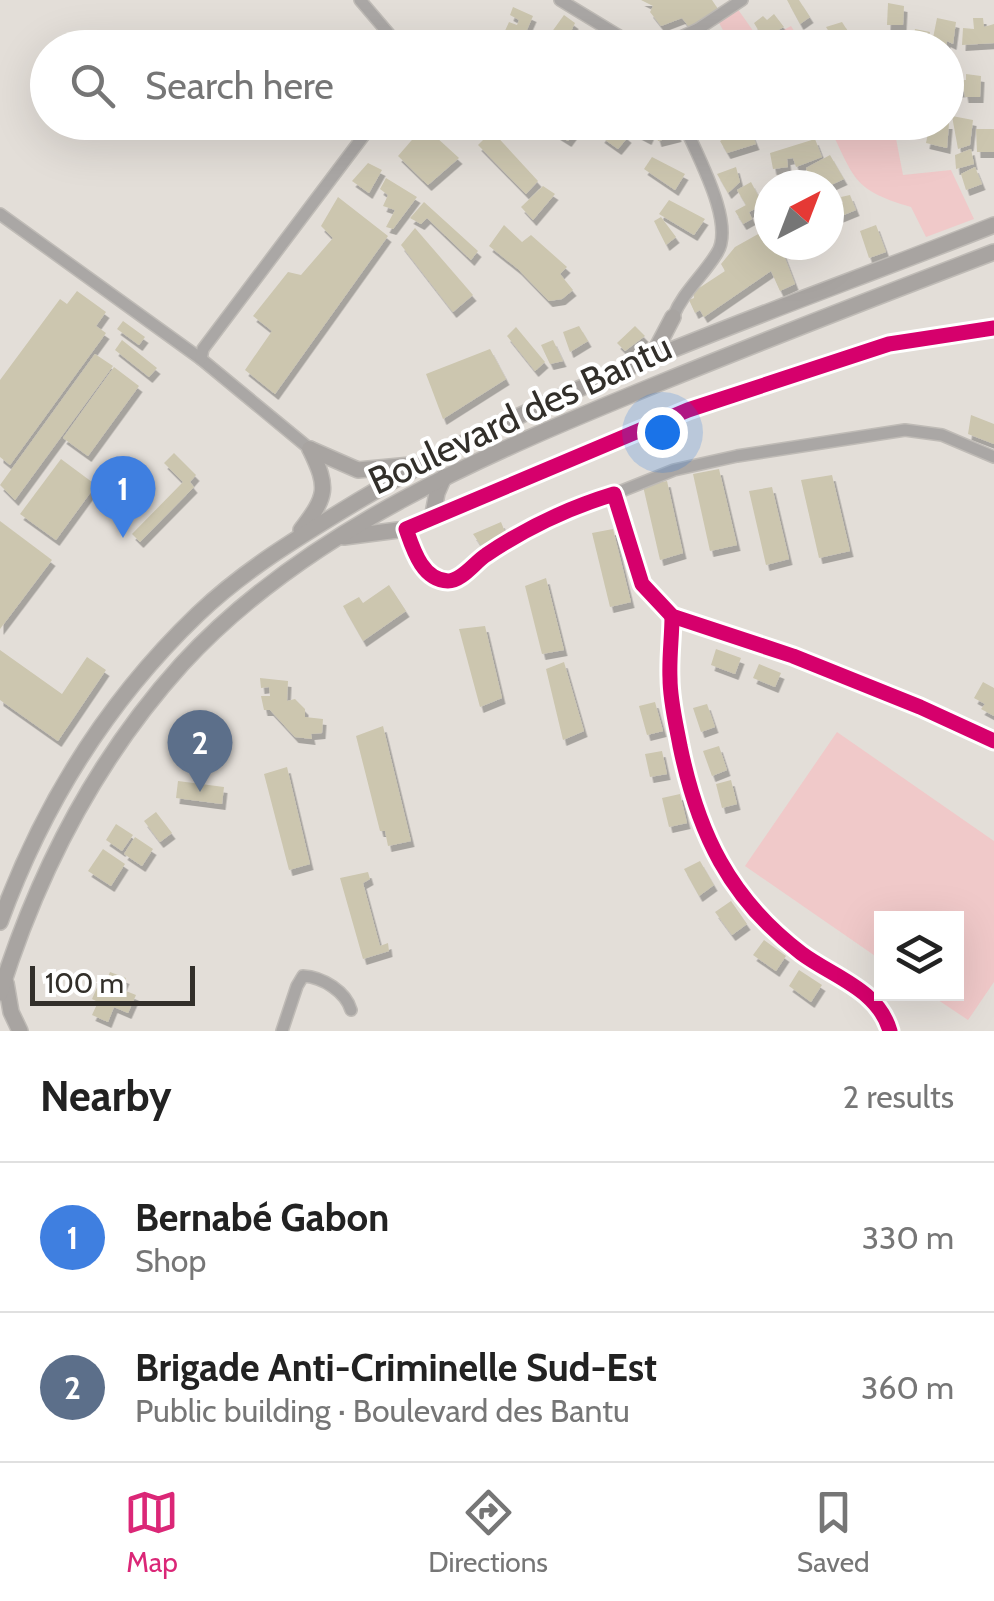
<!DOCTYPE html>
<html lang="en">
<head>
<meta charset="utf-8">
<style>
	body { margin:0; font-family:Cabin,sans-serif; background:#f6f6f6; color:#222 }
	.controls { position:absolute; right:30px; bottom:30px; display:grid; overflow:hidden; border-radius:0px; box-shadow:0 10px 40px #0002 }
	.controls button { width:90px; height:90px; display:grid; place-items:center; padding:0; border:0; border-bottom:2px solid #e0e0e0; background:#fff; color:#222; font:50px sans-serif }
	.compass { position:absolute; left:754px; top:170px; width:90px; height:90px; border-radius:50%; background:#fff; box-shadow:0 10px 40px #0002; rotate:42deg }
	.scale { position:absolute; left:30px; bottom:25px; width:165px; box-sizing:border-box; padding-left:10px; border:5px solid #322f2a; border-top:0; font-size:28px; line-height:35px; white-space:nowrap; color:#322f2a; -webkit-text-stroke:8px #fff; paint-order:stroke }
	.you { position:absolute; left:662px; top:432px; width:35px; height:35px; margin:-25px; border:8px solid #fff; border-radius:50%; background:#1a73e8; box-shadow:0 0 0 15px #1a73e833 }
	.badge { display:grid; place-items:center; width:65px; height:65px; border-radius:50%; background:#db2777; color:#fff; font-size:32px; font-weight:700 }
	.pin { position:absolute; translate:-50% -82px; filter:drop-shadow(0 2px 5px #0008) }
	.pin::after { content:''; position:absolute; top:52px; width:35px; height:30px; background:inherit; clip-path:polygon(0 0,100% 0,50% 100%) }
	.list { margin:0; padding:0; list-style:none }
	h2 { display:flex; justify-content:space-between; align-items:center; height:130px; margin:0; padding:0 40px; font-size:42px }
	h2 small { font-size:32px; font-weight:400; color:#767676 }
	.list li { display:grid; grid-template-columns:65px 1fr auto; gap:30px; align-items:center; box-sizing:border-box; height:150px; padding:0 40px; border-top:2px solid #e0e0e0 }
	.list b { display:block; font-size:38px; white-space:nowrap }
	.list p { margin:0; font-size:32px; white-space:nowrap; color:#767676 }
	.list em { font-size:32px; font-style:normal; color:#767676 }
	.icon { flex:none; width:55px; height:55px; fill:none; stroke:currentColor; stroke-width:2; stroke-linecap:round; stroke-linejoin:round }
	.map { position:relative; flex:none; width:994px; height:1031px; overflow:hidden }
	.search { position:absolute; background:#fff; box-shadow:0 10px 40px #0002; left:30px; right:30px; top:30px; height:110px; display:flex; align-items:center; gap:25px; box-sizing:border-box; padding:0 35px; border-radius:55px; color:#767676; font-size:38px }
	.sheet { height:430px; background:#fff }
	nav { display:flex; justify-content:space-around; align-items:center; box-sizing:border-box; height:140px; border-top:2px solid #e0e0e0; background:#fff; font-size:28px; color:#767676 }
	nav a { display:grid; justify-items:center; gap:5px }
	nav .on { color:#db2777 }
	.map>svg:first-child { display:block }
	.green { fill:#f0c9c9 }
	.building { fill:#ccc6af; filter:url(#shadow) }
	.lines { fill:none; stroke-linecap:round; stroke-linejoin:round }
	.minor-casing { stroke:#bfbbb6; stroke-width:14 }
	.highway-casing { stroke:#bfbbb6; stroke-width:18 }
	.minor { stroke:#aaa7a5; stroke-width:11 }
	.highway { stroke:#a8a4a1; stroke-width:15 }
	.cycleway-casing { stroke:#fff; stroke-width:21 }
	.cycleway { stroke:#d6006c; stroke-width:15 }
	.labels { text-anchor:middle; stroke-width:8; stroke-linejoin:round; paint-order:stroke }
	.street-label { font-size:38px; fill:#322f2a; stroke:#fff }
</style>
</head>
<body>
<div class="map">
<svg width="994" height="1031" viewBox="0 0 994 1031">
	<defs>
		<filter id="shadow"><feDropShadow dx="3.5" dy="6" stdDeviation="0" flood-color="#0004"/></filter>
	</defs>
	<rect width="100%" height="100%" fill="#e3ded8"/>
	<g class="green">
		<polygon points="737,8 761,42 791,26 804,47 732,47 717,19"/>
		<path d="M827,123H893L903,175L951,170L974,219L926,237L911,207C849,189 855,176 827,123Z"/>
		<polygon points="837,732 994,841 994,982 968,1020 929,994 956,994 956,918 882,918 881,960 745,866"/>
	</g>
	<g class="building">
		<polygon points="641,0 712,0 718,9 689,27 682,18 661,26 650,12 653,6"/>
		<polygon points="787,0 799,0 810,17 800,24"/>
		<polygon points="888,3 904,6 903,25 887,25"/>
		<polygon points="513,7 533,16 519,48 507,48 499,44 509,22 517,25 519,20 510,15"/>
		<polygon points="774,14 784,27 763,38 754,23 763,16 767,20"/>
		<polygon points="564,15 575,23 563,48 556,48 546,40"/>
		<polygon points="937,18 956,22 953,44 947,41 946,48 931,48"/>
		<polygon points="973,18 983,18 984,27 994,24 994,43 962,45 963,28 974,29"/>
		<polygon points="842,22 851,36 836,43 826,27"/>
		<polygon points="915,29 930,32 926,48 918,44 918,48 911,47"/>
		<polygon points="966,74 981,76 980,97 965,97 964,91 955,92 954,80 966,80"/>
		<polygon points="952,116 973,120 970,145 958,149"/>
		<polygon points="546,122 582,122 568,141 544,126"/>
		<polygon points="610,122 620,122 623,125 619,129 628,137 618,149 601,137"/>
		<polygon points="624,122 656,122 648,139 623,126"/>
		<polygon points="663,122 674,122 678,136 658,141 655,131 665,128"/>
		<polygon points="747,122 756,144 727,153 720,141 725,138 724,131"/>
		<polygon points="930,123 949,123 947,148 926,143"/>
		<polygon points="424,126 459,158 428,185 398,156"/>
		<polygon points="976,129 994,129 994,152 977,152"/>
		<polygon points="492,131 538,181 526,194 478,145"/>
		<polygon points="815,139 822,157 796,167 793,158 787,159 788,167 773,169 770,153"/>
		<polygon points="971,149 974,164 956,169 955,155"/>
		<polygon points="830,155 844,179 831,185 837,197 829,200 829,185 811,185 806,168"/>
		<polygon points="652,157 685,174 675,190 644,169"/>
		<polygon points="368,163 382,170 369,193 352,181"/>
		<polygon points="736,167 740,182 728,193 717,174"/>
		<polygon points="975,167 982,184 966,190 961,174"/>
		<polygon points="798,171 803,185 769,185 777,178"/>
		<polygon points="386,178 417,197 393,229 386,227 395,210 383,206 388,195 380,189"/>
		<polygon points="751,182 763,205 749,212 752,219 743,224 735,211 746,205 737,190"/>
		<polygon points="543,186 555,194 533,220 521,207"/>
		<polygon points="850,195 856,210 829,221 829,208 843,203 841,197"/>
		<polygon points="338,197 388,236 275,394 245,370 272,331 253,316 288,272 301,275 333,238 321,226"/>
		<polygon points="669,200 705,219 694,235 659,214"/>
		<polygon points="424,202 478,251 471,260 427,218 421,224 410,218"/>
		<polygon points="661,217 676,237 666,245 654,221"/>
		<polygon points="504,225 522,242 531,235 567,267 560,274 573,290 562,299 549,301 518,269 489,246"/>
		<polygon points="876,225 886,252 869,258 860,231"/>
		<polygon points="415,228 473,295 453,312 401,245"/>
		<polygon points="769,228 769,245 780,245 795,284 780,291 771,271 704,317 700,310 695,313 689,300 694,298 693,292 725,271 721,264 735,247"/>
		<polygon points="77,291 106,312 96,326 106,333 10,465 0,457 0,380 60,299 67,304"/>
		<polygon points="123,321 145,337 139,345 117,329"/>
		<polygon points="579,326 588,341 570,352 563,332"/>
		<polygon points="635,326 645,336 625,351 617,343"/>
		<polygon points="516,327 545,362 535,371 507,336"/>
		<polygon points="122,340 157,368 149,377 115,350"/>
		<polygon points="553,340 563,361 550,364 541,345"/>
		<polygon points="490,349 506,379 443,419 426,374"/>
		<polygon points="95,354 113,366 15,500 0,485"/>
		<polygon points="114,367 139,386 88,456 63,438"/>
		<polygon points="971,415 994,424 994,444 968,434"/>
		<polygon points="174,453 196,475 190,482 194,487 140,542 132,534 183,482 164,463"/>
		<polygon points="61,459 96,485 56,540 20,514"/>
		<polygon points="719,469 737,545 710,551 693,474"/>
		<polygon points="832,475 850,551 819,558 801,480"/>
		<polygon points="667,481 683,553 660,560 643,486"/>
		<polygon points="772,487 789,559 766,565 749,491"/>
		<polygon points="0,521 52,560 0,629"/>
		<polygon points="501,522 505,532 482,547 473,534"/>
		<polygon points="613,529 631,602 610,607 592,533"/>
		<polygon points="546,578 564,650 542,654 525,586"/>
		<polygon points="389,585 406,611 363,641 343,606 359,597 363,603"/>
		<polygon points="485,626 502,698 480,707 459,629"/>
		<polygon points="716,649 741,658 735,674 711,665"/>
		<polygon points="0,650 62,694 87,657 106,670 58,741 0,700"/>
		<polygon points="564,662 584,731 563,740 546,669"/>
		<polygon points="759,664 781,673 775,687 753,678"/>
		<polygon points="260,678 288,681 287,701 295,699 305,709 305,717 323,719 322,733 311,734 312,739 295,737 270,710 264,710 261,696 270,696 269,687 261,688"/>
		<polygon points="983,682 994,688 994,716 981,709 985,704 974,698"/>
		<polygon points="655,702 663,731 647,735 639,706"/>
		<polygon points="707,704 715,727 701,732 693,708"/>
		<polygon points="383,726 411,841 388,846 385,831 380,831 356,736"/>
		<polygon points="719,746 727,770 712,776 703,751"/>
		<polygon points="662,751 667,774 650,777 645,754"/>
		<polygon points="287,767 310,864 289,870 264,774"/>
		<polygon points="731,780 737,804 722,808 716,784"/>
		<polygon points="178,781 224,787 222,804 176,798"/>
		<polygon points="680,794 687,823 669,827 662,798"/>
		<polygon points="156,812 172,833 160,842 144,821"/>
		<polygon points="116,824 133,835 122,851 106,840"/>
		<polygon points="135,837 153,849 142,866 124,854"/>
		<polygon points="103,849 125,864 111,886 88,871"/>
		<polygon points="700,861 714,885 699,896 684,869"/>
		<polygon points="368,872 370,879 363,883 380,946 388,943 389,951 363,959 340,878"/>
		<polygon points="731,901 747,924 732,935 715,912"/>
		<polygon points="764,940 786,956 776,971 753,955"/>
		<polygon points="799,970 822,985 811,1002 789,986"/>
		<polygon points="110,972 126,978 120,993 125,995 126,991 136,995 128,1013 114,1007 108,1022 92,1015 98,1002 92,999 99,983 104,986"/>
	</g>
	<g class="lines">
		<defs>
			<g id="minor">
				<polyline points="360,0 401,48"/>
				<polyline points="560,0 639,48"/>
				<polyline points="657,48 698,29 742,0"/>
				<polyline points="0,214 201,359 310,449"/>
				<path d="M673,317C683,292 703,276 717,253C736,223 696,154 683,122"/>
				<path d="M994,328L889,344L688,410L406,529C413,549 422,580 448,581C462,581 475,562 486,555C526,528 568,508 614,494L642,584L672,616L793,656L920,707L994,741"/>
				<polyline points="201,359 203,349 374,122"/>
				<polyline points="614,494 674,470 737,456 905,430 942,435 994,457"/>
				<path d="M672,616C672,637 669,657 670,678C670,701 676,724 680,746C698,833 729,898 801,953C833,977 878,989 890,1031"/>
				<path d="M282,1031L297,986L303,976C323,977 346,992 351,1010"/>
			</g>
			<g id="highway">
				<polyline points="652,357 673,317"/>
				<polyline points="310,449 358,470 411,465"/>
				<polyline points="432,519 437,493 444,477"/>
				<path d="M301,530C327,496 329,488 310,449"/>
				<polyline points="344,537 406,529"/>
				<path d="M0,922C43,804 107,701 198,614C245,569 302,535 358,501C557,382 780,310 994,225"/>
				<polyline points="6,983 11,1012 20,1031"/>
				<path d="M0,993C38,872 96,759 182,664C306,529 489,453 655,385C768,339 881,295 994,252"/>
			</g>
		</defs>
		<use href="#minor" class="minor-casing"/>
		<use href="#highway" class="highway-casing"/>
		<use href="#minor" class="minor"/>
		<use href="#highway" class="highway"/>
		<defs>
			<g id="cycleway">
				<path d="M994,328L889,344L688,410L406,529C413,549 422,580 448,581C462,581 475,562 486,555C526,528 568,508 614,494L642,584L672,616L793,656L920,707L994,741"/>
				<path d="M672,616C672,637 669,657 670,678C670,701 676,724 680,746C698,833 729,898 801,953C833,977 878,989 890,1031"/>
			</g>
		</defs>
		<use href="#cycleway" class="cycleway-casing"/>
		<use href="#cycleway" class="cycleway"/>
	</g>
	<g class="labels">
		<g class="street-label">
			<text transform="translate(520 414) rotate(-25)" y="13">Boulevard des Bantu</text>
		</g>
	</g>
</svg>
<div class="controls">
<button><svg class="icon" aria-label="layers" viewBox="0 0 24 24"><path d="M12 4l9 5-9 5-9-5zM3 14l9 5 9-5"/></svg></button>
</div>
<svg class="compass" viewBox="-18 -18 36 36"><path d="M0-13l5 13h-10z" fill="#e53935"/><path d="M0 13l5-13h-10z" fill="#767676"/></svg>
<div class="scale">100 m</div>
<div class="you"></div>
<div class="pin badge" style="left:123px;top:538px;background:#3f7fe0">1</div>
<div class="pin badge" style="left:200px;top:792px;background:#5c6f8a">2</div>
<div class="search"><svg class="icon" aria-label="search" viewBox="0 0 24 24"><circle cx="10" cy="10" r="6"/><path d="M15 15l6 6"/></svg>Search here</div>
</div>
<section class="sheet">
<h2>Nearby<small>2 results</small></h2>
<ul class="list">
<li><span class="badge" style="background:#3f7fe0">1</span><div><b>Bernabé Gabon</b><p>Shop</p></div><em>330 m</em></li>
<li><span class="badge" style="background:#5c6f8a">2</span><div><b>Brigade Anti-Criminelle Sud-Est</b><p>Public building · Boulevard des Bantu</p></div><em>360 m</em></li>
</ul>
</section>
<nav>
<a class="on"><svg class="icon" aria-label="map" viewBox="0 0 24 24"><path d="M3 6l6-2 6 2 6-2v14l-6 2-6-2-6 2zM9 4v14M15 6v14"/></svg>Map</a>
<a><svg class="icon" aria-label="directions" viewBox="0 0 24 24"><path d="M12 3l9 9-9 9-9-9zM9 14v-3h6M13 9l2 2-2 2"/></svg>Directions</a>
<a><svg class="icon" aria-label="saved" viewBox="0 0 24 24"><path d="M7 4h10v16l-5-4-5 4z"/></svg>Saved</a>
</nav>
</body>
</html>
